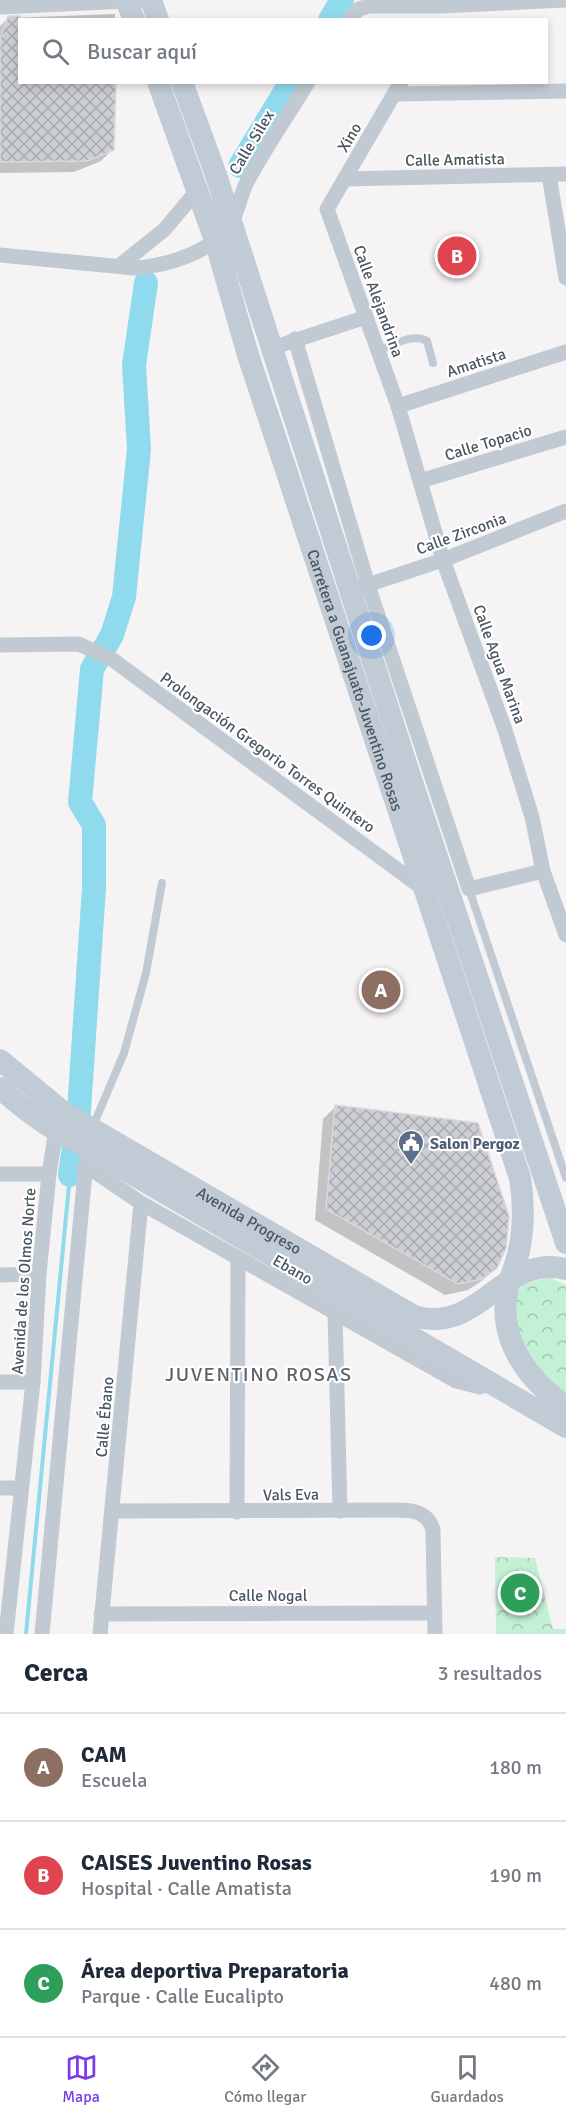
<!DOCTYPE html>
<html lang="es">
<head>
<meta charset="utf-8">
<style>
	body { margin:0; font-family:Signika,sans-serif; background:#f2f2f3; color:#1f2937 }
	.you { position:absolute; left:372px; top:636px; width:21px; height:21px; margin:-15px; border:4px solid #fff; border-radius:50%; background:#1a73e8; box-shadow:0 0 0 9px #1a73e833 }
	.badge { display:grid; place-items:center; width:39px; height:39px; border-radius:50%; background:#7c3aed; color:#fff; font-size:20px; font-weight:700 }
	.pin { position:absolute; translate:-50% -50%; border:3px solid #fff; box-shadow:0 2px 6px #0006 }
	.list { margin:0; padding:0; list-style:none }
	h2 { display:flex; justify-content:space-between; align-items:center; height:78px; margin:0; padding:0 24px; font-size:26px }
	h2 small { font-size:20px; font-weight:400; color:#747a83 }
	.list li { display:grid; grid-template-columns:39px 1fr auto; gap:18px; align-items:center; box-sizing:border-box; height:108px; padding:0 24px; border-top:2px solid #e0e1e3 }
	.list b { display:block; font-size:22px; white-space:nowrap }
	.list p { margin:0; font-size:20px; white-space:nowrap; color:#747a83 }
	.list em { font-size:20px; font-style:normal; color:#747a83 }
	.icon { flex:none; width:33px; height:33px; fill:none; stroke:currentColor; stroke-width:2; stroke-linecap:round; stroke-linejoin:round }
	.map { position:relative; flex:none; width:566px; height:1634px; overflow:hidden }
	.search { position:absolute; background:#fff; box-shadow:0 3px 9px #0003; left:18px; right:18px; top:18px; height:66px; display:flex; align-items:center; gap:15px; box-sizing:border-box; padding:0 21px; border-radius:0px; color:#747a83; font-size:22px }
	.sheet { height:402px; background:#fff }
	nav { display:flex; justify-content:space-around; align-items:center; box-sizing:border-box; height:84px; border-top:2px solid #e0e1e3; background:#fff; font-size:16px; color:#747a83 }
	nav a { display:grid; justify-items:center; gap:3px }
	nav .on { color:#7c3aed }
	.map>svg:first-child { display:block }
	.park { fill:url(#park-crowns) }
	.shadow { fill:#0003 }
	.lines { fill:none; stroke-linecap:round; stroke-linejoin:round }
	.stream { stroke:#90daee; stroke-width:4 }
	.river { stroke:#90daee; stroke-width:24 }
	.building { fill:url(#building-cross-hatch); stroke:#d7d9de; stroke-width:1.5 }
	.service { stroke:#c1cad2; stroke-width:8 }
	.minor { stroke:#c1cad2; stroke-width:15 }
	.secondary { stroke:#c1cbd6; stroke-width:22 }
	.labels { text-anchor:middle; stroke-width:4.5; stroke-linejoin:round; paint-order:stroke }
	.street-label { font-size:16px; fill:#4a5661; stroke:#fff }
	.service-label { font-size:16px; font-weight:bold; fill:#4e5e75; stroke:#fff; text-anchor:start }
	.quarter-label { font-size:20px; letter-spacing:1.5px; fill:#5f6368; stroke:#fff }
</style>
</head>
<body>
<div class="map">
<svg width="566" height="1634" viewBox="0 0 566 1634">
	<defs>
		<pattern id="park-crowns" width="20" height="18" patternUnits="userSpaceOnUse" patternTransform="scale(1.5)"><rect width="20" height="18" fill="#c3f1d5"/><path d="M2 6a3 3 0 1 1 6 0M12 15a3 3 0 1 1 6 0" fill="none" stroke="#a0c6b0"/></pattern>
		<pattern id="building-cross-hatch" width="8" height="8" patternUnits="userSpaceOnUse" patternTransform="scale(1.5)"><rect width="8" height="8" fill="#cdcfd5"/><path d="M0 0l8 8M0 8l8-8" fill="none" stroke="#a8abb0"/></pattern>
	</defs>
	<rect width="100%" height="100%" fill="#f5f3f3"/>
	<g class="park">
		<polygon points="548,1277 566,1285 566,1393 549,1385 518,1344 515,1294 524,1285"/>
		<polygon points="495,1557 535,1558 553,1629 566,1629 566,1634 496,1634"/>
	</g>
	<g class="shadow">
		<polygon points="115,14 115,20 20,20 20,82 113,149 101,161 74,172 0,173 0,26 8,18"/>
		<polygon points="335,1107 495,1267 483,1280 468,1290 445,1295 315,1220 323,1119"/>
	</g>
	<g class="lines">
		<polyline class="stream" points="26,1634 70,1175"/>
		<g class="river">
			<polyline points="330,20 342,0"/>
			<polyline points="240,166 291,82"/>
			<polyline points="70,1175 79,1110 94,888 94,825 80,802 92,669 112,635 124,597 139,449 134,365 146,283"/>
		</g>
	</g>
	<g class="building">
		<polygon points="8,16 20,16 20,82 116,82 114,150 87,161 0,162 0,39"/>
		<polygon points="335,1105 478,1123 509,1216 506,1248 497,1268 482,1279 458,1284 326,1209"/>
	</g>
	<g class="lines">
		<g class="service">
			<path d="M378,351C393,345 412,333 427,341L433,363"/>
			<polyline points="469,889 566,1178"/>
			<polyline points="93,1126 124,1053 146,973 162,883"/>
		</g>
		<g class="minor">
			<polyline points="0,7 151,0"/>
			<polyline points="348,20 359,9 369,6 441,6 566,0"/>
			<polyline points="401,82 327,209 398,406 443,560 505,730 532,817 543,871 566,935"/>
			<polyline points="396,94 566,91"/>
			<polyline points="549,175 566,278"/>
			<polyline points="345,179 566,174"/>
			<path d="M0,255L134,268C166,266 212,253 231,223C239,210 240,194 248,180C266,147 288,115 308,82"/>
			<polyline points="119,266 164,230 196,192"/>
			<polyline points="295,339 368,585 469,889 543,871"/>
			<polyline points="272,348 366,317"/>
			<polyline points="398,406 566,352"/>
			<polyline points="420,481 566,437"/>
			<polyline points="358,588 443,560 566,511"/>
			<polyline points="0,645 79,644 113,660 425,890"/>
			<polyline points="85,1165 141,1203 456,1381 480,1387 489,1382"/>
			<polyline points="0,1174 49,1174"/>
			<polyline points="0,1275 39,1274"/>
			<polyline points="335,1313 340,1511"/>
			<polyline points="0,1382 33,1382"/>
			<polyline points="0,1488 20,1488"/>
			<path d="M114,1511L395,1510C412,1510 428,1511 433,1530L435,1634"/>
			<polyline points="237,1512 238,1258"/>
			<polyline points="101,1614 435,1613"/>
			<polyline points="6,1634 33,1382 39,1274 49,1174 57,1124"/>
			<polyline points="42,1634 88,1140"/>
			<polyline points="100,1634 141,1203"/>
		</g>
		<g class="secondary">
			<polyline points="126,0 134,20"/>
			<polyline points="151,0 158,20"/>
			<path id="s1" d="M158,82L215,240L248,355L520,1178C524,1203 524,1227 519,1251C515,1268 507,1283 506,1300C501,1344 531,1383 566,1406"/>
			<polyline points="182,82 216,175 411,779 566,1243"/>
			<path id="s2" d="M0,1060L63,1112L414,1316C479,1336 503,1253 566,1269"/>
			<path d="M0,1088C27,1113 53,1131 86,1147L566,1427"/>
		</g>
	</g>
	<defs>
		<symbol id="civic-pin" viewBox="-11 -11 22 30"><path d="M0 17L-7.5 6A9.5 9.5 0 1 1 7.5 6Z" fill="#5c6f8a" stroke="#fff"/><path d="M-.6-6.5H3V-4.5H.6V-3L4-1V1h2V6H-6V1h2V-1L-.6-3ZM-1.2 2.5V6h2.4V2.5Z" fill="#fff"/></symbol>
	</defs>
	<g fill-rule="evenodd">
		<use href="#civic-pin" x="396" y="1128" width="30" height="40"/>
	</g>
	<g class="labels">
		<g class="street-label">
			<text transform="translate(349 137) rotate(-59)" y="6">Xino</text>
			<text transform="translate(251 142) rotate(-59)" y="6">Calle Silex</text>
			<text transform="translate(455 159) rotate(-1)" y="6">Calle Amatista</text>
			<text transform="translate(379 301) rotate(70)" y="6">Calle Alejandrina</text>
			<text transform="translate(476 362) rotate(-18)" y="6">Amatista</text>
			<text transform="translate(488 442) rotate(-17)" y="6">Calle Topacio</text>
			<text transform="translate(461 533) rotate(-20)" y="6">Calle Zirconia</text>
			<text transform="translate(500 664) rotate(70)" y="6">Calle Agua Marina</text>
			<text dy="6" stroke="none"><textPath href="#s1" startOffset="630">Carretera a Guanajuato-Juventino Rosas</textPath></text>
			<text transform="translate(268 752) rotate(36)" y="6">Prolongación Gregorio Torres Quintero</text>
			<text dy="6" stroke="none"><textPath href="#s2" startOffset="297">Avenida Progreso</textPath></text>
			<text transform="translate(293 1269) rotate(30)" y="6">Ebano</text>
			<text transform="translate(23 1281) rotate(-86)" y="6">Avenida de los Olmos Norte</text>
			<text transform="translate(104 1417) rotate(-85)" y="6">Calle Ébano</text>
			<text transform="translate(291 1494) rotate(-1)" y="6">Vals Eva</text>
			<text x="268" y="1601">Calle Nogal</text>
		</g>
		<g class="service-label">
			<text x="430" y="1149">Salon Pergoz</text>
		</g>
		<g class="quarter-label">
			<text x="259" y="1381">JUVENTINO ROSAS</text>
		</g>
	</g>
</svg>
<div class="you"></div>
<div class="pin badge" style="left:381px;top:990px;background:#8d6e63">A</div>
<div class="pin badge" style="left:457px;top:256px;background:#e0444e">B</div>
<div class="pin badge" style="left:520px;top:1593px;background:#2e9e5b">C</div>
<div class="search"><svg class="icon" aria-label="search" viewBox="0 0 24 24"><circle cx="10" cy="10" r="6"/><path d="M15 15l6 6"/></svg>Buscar aquí</div>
</div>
<section class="sheet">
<h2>Cerca<small>3 resultados</small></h2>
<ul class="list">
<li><span class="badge" style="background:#8d6e63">A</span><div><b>CAM</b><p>Escuela</p></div><em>180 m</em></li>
<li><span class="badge" style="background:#e0444e">B</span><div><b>CAISES Juventino Rosas</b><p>Hospital · Calle Amatista</p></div><em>190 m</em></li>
<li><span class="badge" style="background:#2e9e5b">C</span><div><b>Área deportiva Preparatoria</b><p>Parque · Calle Eucalipto</p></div><em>480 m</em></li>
</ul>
</section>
<nav>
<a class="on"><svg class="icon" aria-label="map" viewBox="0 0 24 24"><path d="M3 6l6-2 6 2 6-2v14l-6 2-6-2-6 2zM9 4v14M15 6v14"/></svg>Mapa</a>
<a><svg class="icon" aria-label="directions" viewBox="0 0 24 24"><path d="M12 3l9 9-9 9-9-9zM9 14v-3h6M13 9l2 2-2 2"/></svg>Cómo llegar</a>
<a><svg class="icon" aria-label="saved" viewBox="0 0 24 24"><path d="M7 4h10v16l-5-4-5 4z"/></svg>Guardados</a>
</nav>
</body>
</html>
